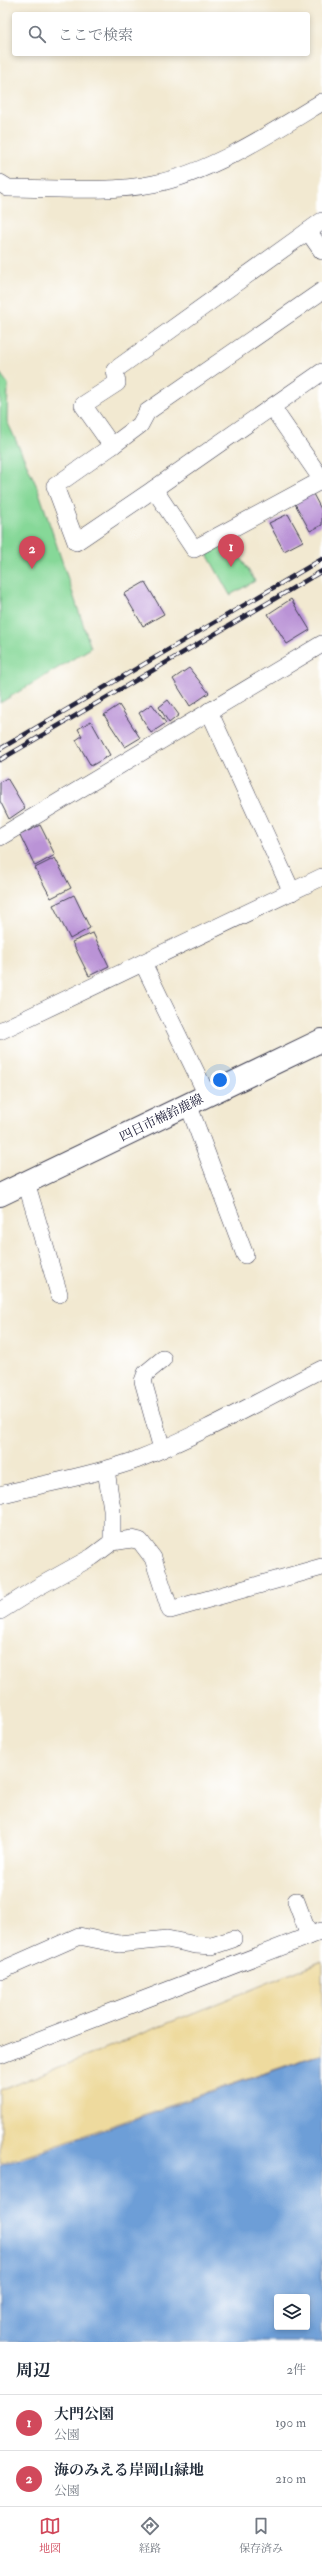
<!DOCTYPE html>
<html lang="ja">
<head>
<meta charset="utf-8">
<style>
	body { margin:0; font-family:"IM FELL Double Pica","Noto Serif JP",serif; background:#f6f6f7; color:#1f2937 }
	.controls { position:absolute; right:12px; bottom:12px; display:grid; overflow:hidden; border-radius:4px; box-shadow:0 2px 6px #0003 }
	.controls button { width:36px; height:36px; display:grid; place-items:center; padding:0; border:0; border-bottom:1px solid #e0e1e3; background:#fff; color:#1f2937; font:20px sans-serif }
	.you { position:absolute; left:220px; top:1080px; width:14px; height:14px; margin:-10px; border:3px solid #fff; border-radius:50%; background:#1a73e8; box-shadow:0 0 0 6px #1a73e833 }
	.badge { display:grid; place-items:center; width:26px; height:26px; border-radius:50%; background:#d1495b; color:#fff; font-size:13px; font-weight:700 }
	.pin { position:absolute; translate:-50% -33px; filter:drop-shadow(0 1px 2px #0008) }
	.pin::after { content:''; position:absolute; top:21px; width:14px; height:12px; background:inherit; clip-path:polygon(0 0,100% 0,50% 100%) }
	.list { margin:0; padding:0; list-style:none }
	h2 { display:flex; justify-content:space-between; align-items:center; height:52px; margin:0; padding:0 16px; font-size:17px }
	h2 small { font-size:13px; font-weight:400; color:#747a83 }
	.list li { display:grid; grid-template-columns:26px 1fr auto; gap:12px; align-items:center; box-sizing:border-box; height:56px; padding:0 16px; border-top:1px solid #e0e1e3 }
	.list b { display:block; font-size:15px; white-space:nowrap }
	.list p { margin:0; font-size:13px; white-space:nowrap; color:#747a83 }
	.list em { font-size:13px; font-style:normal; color:#747a83 }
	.icon { flex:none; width:22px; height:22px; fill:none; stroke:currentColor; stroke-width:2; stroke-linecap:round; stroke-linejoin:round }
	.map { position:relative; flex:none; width:322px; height:2342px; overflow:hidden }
	.search { position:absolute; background:#fff; box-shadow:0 2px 6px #0003; left:12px; right:12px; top:12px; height:44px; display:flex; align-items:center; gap:10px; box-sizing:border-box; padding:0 14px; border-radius:4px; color:#747a83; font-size:15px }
	.sheet { height:164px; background:#fff }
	nav { display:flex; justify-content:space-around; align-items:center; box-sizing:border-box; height:56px; border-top:1px solid #e0e1e3; background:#fff; font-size:11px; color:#747a83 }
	nav a { display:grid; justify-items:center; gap:2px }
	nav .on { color:#d1495b }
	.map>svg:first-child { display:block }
	.green { fill:#86d898; stroke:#547d6a }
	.sand { fill:#eeda9e; stroke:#887e6c }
	.water { fill:#6d9ed7; stroke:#486089; fill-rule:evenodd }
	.building { fill:#ba93d6 }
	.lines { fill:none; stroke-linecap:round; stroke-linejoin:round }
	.minor-casing { stroke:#414052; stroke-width:18 }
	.primary-casing { stroke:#414052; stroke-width:24 }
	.minor { stroke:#fff; stroke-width:17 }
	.primary { stroke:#fff; stroke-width:22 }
	.rail-casing { stroke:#22223b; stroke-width:4.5 }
	.rail { stroke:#fff; stroke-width:3; stroke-dasharray:9; stroke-linecap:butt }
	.labels { text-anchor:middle; stroke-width:3; stroke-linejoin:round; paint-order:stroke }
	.street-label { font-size:13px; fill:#22223b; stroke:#fff }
</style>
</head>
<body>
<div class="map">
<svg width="322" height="2342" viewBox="0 0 322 2342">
	<rect width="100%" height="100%" fill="#fff"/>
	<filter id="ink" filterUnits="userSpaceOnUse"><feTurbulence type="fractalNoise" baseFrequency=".025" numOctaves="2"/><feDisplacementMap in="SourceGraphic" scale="8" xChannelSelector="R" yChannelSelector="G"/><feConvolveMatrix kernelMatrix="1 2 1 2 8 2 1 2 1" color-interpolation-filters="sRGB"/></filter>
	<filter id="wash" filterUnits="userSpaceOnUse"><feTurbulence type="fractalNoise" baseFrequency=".012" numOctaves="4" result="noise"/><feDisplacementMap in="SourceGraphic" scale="16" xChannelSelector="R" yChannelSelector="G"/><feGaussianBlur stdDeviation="0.9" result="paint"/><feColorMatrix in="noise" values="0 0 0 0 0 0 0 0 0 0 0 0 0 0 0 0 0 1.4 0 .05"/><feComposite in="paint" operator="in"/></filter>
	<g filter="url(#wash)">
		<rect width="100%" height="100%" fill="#f2e9d1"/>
		<g class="green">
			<polygon points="0,373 8,384 7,421 38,489 91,648 0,703"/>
			<polygon points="231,542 255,581 230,595 207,554"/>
		</g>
		<polygon class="sand" points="322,1961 322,2053 0,2164 0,2091"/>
		<path class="water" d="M322,2054V2342H0V2166ZM277,2297H307V2327H277Z"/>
		<g id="blocks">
			<g class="building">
				<polygon points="312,492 322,511 322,525 310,531 294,502"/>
				<polygon points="288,514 303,541 284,551 269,523"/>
				<polygon points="145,582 164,614 143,626 124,594"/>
				<polygon points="291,599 310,630 287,644 268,614"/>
				<polygon points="189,668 209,693 190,706 173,679"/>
				<polygon points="168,700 179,715 169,723 159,707"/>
				<polygon points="152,704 166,723 151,733 139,713"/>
				<polygon points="119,705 140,738 125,747 104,715"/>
				<polygon points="91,721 110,755 91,766 76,740 82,736 78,729"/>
				<polygon points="7,778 25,808 9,819 0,801 0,782"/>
				<polygon points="40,825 55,855 35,866 20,835"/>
				<polygon points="55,858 71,888 51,898 35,868"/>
				<polygon points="74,895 90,928 70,939 53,905"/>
				<polygon points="93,933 109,966 89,976 72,942"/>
			</g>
		</g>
	</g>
	<g filter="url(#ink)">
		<use href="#blocks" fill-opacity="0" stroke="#414052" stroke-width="1"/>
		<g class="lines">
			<defs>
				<g id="minor">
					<path d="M0,183L8,188C56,188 107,193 153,184C210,173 273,132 322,102"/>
					<polyline points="308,231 322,251"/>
					<polyline points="322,372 154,489 194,549 322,480"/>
					<polyline points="272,407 322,480"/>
					<polyline points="112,446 140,425 147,412 322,291"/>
					<polyline points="154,489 76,542 55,486 112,446 83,405 117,383 115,370 322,221"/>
					<polyline points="209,711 292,892"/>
					<polyline points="0,837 322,644"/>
					<polyline points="143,963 207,1095"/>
					<polyline points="0,1031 322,877"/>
					<polyline points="188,1104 245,1255"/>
					<polyline points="26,1182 59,1294"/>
					<polyline points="162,1449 143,1381 146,1373 163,1359"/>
					<polyline points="106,1470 112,1509 112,1542"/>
					<path d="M0,1495C45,1483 92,1476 136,1460C200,1435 261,1400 322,1369"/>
					<polyline points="0,1611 38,1587 92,1557 112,1542 132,1539 140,1541 153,1558 170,1610 322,1567"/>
					<polyline points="296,1901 309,1936"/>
					<polyline points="0,1971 79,1936 119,1944 167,1939 196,1945 212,1946 233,1939"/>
					<polyline points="0,2055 322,1931"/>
				</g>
				<polyline id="primary" points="0,1195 322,1040"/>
			</defs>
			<use href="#minor" class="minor-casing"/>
			<use href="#primary" class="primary-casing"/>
			<use href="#minor" class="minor"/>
			<use href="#primary" class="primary"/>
			<defs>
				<g id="rail">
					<polyline points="0,749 322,559"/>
					<polyline points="0,760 322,571"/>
				</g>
			</defs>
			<use href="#rail" class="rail-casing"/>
			<use href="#rail" class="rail"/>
		</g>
	</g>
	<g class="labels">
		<g class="street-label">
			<text transform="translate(161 1117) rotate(-26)" y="5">四日市楠鈴鹿線</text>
		</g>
	</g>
</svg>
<div class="controls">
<button><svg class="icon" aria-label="layers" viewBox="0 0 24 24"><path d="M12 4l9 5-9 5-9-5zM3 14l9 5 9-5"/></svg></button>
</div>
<div class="you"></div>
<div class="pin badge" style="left:231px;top:567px">1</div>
<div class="pin badge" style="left:32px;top:569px">2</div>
<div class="search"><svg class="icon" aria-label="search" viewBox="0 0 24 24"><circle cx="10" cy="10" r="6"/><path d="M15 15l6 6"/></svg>ここで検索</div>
</div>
<section class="sheet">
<h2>周辺<small>2件</small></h2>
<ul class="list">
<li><span class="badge">1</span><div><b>大門公園</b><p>公園</p></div><em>190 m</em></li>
<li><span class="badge">2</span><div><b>海のみえる岸岡山緑地</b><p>公園</p></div><em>210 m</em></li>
</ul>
</section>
<nav>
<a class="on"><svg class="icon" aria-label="map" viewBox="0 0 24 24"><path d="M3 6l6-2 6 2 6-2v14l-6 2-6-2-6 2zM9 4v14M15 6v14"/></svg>地図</a>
<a><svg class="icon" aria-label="directions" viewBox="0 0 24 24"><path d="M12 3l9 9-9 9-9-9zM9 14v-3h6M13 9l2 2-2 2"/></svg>経路</a>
<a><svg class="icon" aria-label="saved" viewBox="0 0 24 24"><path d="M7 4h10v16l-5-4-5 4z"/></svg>保存済み</a>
</nav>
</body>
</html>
